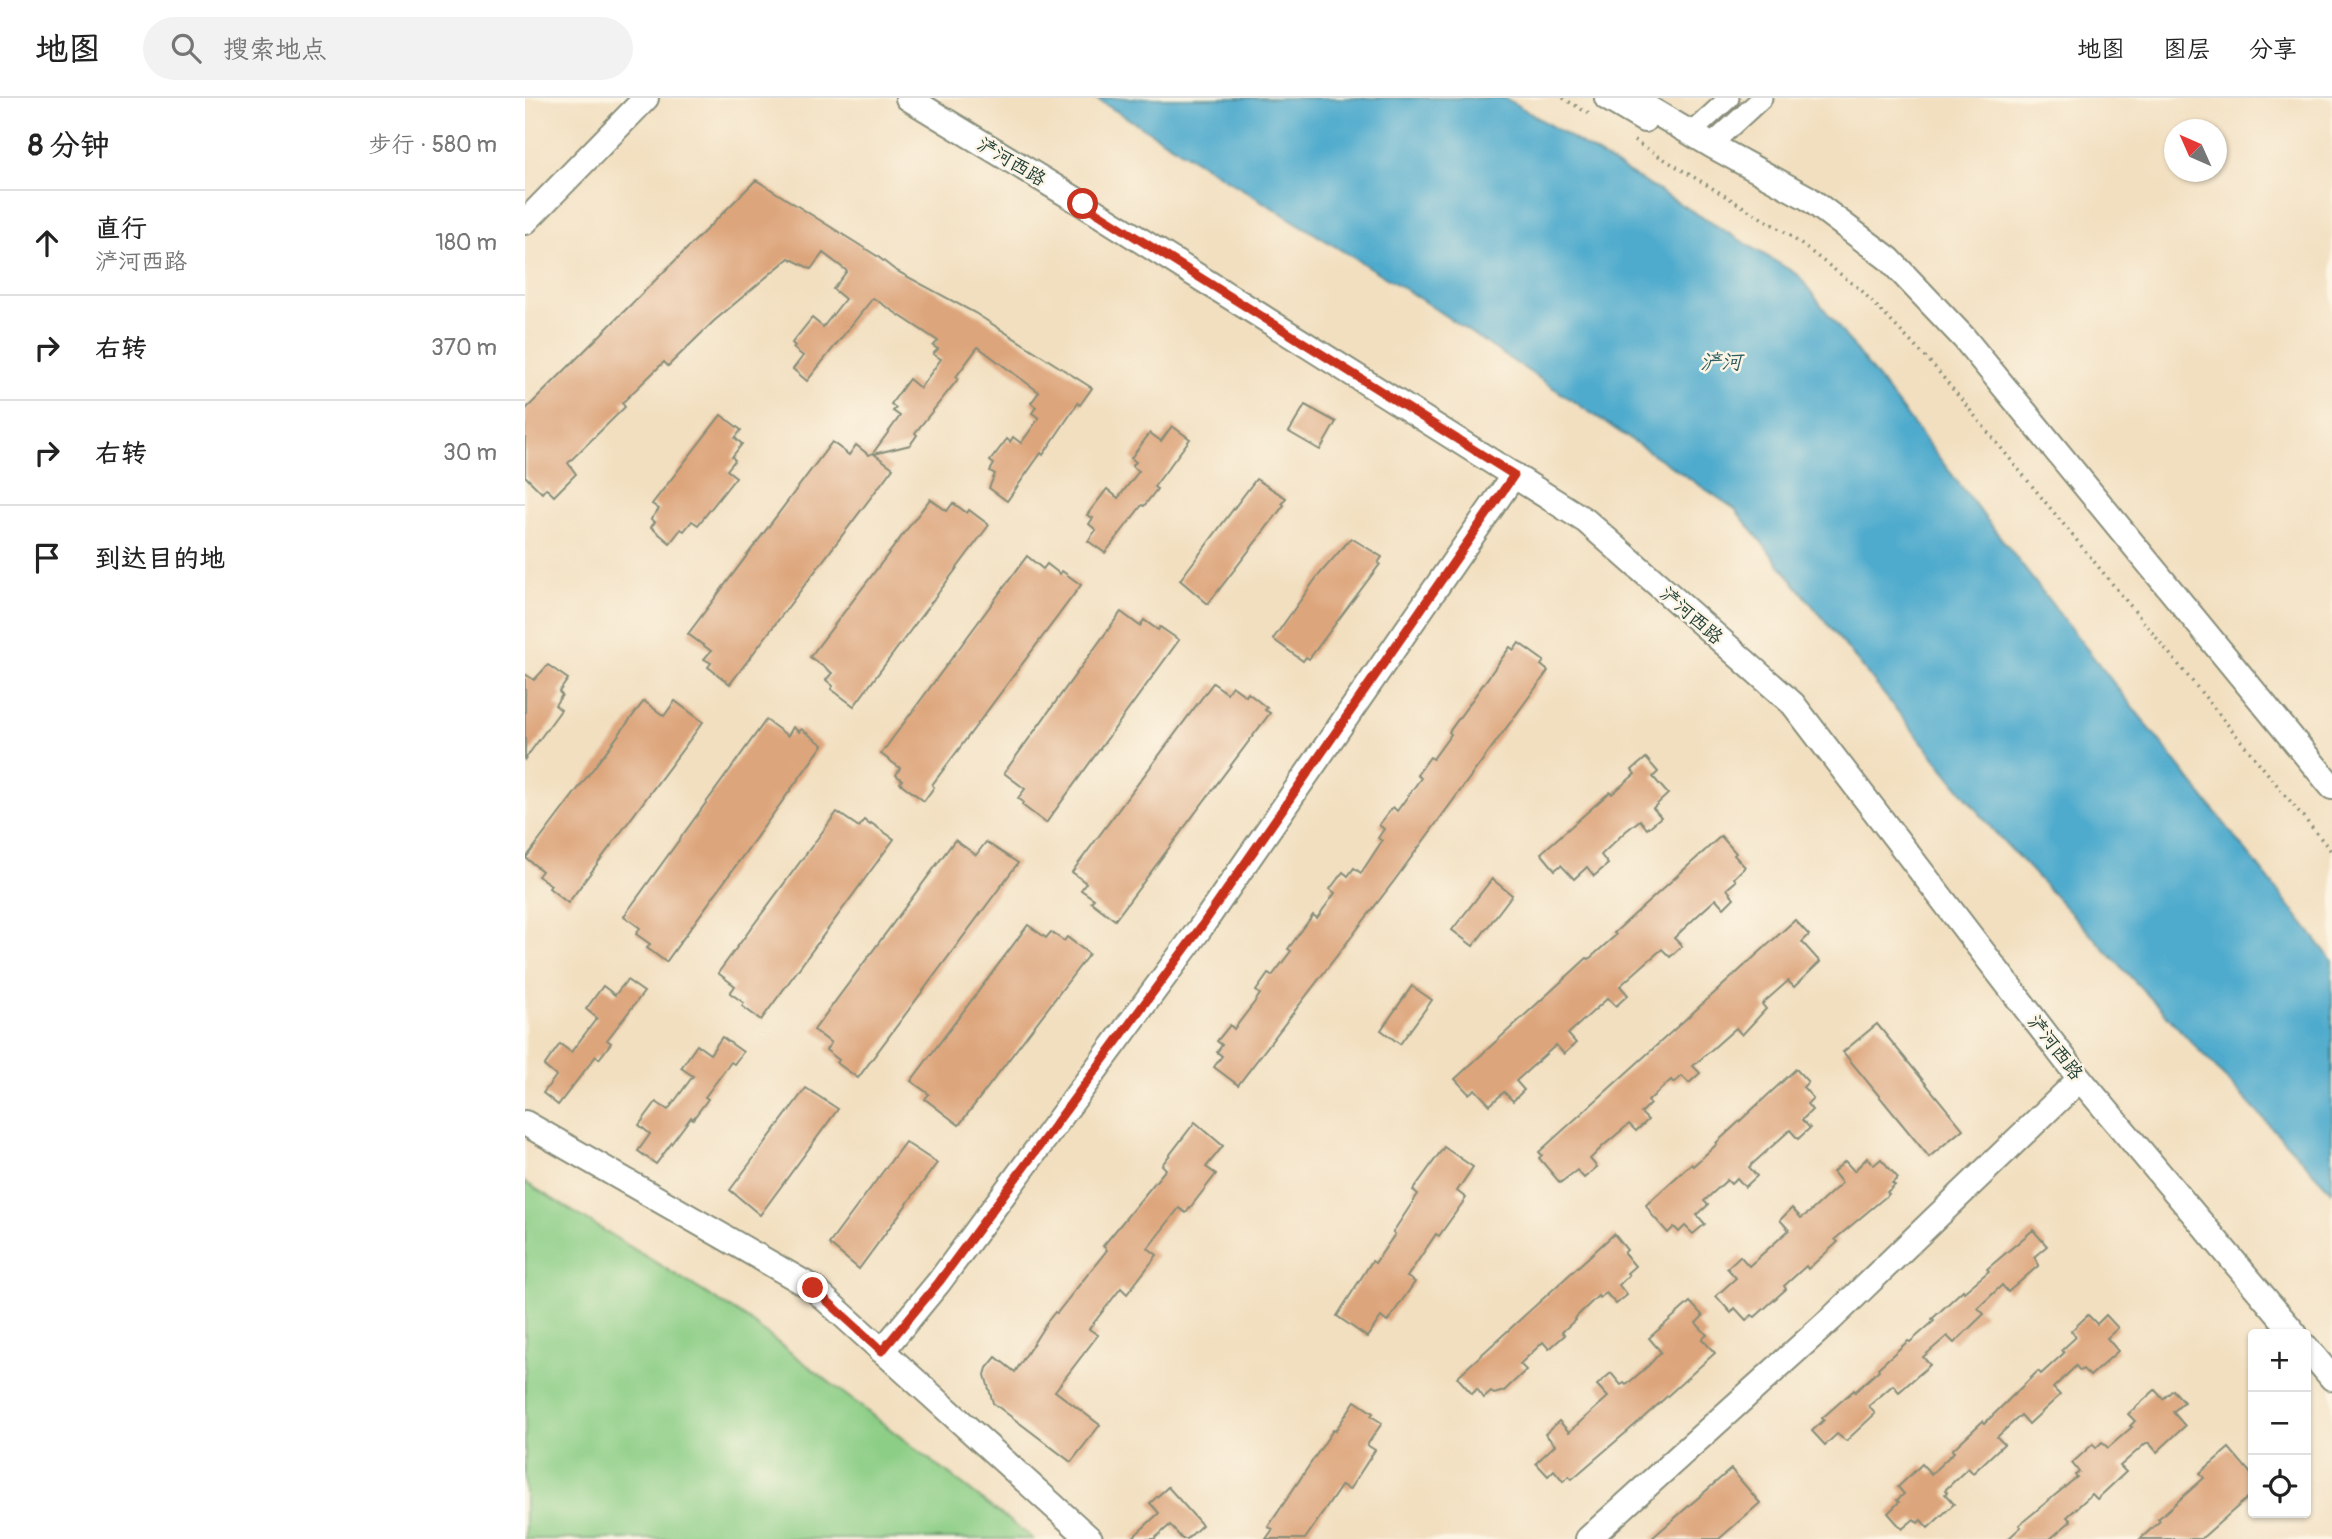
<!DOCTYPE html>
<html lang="zh">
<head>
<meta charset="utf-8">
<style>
	body { margin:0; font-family:Pangolin,"LXGW WenKai TC",sans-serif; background:#f2f2f2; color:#222 }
	.controls { position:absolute; right:21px; bottom:21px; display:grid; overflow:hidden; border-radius:7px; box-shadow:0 2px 5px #0004 }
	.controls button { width:63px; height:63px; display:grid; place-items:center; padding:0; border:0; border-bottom:2px solid #e0e0e0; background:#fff; color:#222; font:35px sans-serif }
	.compass { position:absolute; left:1639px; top:21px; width:63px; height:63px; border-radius:50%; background:#fff; box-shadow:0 2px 5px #0004; rotate:315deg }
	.stop { position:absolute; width:21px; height:21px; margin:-16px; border:5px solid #c8321e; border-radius:50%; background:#fff }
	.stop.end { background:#c8321e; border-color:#fff; box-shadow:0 2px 7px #0008 }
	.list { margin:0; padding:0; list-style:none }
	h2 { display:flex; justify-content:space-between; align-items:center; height:91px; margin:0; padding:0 28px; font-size:30px }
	h2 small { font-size:23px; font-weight:400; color:#767676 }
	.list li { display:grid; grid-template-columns:46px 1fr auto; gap:21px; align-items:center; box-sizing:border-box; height:105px; padding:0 28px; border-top:2px solid #e0e0e0 }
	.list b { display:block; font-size:26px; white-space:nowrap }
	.list p { margin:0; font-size:23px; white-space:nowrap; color:#767676 }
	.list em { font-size:23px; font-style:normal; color:#767676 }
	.icon { flex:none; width:38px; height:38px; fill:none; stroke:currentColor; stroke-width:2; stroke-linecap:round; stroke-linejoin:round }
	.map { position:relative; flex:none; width:1807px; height:1441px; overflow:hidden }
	header { display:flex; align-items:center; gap:42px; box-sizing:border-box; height:98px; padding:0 35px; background:#fff; border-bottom:2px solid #e0e0e0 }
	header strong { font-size:33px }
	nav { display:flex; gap:38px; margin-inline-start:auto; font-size:24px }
	.search { width:490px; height:63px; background:#f2f2f2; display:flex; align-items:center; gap:18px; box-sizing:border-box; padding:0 24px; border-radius:38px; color:#767676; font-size:26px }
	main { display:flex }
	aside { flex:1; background:#fff }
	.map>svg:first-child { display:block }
	.green { fill:#8cce86; stroke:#56865d; stroke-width:2 }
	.water { fill:#4fabcd; stroke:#377480; stroke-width:2 }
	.building { fill:#dda57c }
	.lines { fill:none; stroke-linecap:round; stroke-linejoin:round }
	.minor-casing { stroke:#888e7a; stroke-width:23 }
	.tertiary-casing { stroke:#888e7a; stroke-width:28 }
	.path { stroke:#888e7a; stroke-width:3.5; stroke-dasharray:2 5; stroke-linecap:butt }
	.minor { stroke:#fff; stroke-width:19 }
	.tertiary { stroke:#fff; stroke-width:24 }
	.route { stroke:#c8321e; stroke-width:9 }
	.labels { text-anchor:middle; stroke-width:5; stroke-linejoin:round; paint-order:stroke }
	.street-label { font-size:19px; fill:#1f3d34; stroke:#fcf5e5 }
	.water-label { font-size:21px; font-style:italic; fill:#2d5e62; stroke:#fcf5e5 }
</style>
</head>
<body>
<header>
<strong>地图</strong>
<div class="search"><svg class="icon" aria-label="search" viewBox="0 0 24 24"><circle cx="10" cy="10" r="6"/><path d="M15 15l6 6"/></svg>搜索地点</div>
<nav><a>地图</a><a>图层</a><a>分享</a></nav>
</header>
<main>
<aside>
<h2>8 分钟<small>步行 · 580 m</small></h2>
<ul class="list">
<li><svg class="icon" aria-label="ahead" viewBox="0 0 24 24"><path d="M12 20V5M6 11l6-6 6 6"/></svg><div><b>直行</b><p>浐河西路</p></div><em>180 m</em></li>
<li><svg class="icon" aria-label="right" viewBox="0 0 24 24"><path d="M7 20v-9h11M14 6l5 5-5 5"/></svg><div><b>右转</b></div><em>370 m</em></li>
<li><svg class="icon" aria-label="right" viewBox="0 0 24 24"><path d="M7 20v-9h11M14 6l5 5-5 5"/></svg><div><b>右转</b></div><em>30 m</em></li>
<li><svg class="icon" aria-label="arrive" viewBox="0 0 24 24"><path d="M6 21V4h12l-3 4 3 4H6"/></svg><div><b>到达目的地</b></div></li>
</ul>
</aside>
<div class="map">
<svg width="1807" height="1441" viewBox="0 0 1807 1441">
	<rect width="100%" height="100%" fill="#fcf5e5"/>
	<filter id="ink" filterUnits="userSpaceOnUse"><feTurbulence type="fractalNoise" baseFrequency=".0143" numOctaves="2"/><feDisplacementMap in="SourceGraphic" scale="14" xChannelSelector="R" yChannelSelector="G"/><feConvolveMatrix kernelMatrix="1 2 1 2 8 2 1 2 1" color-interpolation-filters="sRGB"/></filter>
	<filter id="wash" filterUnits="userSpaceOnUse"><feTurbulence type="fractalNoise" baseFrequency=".00686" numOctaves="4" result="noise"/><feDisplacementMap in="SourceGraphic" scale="28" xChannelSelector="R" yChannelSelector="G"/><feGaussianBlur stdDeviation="1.57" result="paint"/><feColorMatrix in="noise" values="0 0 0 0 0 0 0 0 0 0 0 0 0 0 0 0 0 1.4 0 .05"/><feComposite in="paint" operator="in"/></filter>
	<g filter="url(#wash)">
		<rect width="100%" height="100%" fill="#f2dfc0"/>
		<polygon class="green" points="0,1084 221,1220 508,1441 0,1441"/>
		<polygon class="water" points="570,0 980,0 1273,177 1543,527 1807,862 1807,1094 1468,732 1210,411 889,197"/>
		<g id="blocks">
			<g class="building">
				<polygon points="231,82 352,158 370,172 450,215 567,290 555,307 553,305 518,357 516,355 482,403 464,390 470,376 465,373 469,366 465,363 482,341 485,344 488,339 496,345 514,320 507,315 511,309 506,305 514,294 453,249 431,279 433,281 390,335 392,337 385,347 349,356 368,370 205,586 183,569 186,565 179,561 186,553 163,536 307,344 324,357 331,347 344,357 348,355 375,318 368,313 371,310 366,306 384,281 395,290 416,261 408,256 413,251 408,248 413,243 348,200 282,283 268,271 278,258 268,250 270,248 267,245 287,220 298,229 320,201 308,191 322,173 298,155 286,171 264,160 189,223 143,268 139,264 97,305 100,309 43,365 51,376 29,398 21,390 17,395 0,378 0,312"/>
				<polygon points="780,307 811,324 795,352 764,334"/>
				<polygon points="196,317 216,332 210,340 217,346 207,359 210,362 202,372 211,379 173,427 167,423 159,433 156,431 145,445 126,429 130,424 126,421 134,411 127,406"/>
				<polygon points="647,328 665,341 629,389 632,391 619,408 617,407 580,455 563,443 571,432 564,426 568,420 562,417 582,391 593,400 614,373 607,368 611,364 606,360 625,335 636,343"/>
				<polygon points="731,381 761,400 757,405 759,407 683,506 655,482"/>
				<polygon points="405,401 422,413 428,405 442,415 444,412 464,427 329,608 306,591 308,588 301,582 307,575 285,559"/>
				<polygon points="826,440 857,459 853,465 855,466 784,561 781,559 778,563 748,541 792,479"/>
				<polygon points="502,458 518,471 522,466 535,476 537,473 556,487 407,687 409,689 399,703 375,685 377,682 371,677 375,670 356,656"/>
				<polygon points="596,514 615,528 619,522 633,532 635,529 654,542 521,725 497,707 498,704 493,700 500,691 479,675"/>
				<polygon points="994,545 1019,563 1016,567 1023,573 869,783 713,987 689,969 697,958 692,954 697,947 692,943 705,927 709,931 729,905 735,896 731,893 743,876 747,878 766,853 763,851 788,817 792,820 810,795 805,791 818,774 823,778 829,770 836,775 857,743 853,740 859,731 854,727 868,709 872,713 896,680 892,677 905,659 908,661 926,636 924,634 985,549 989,552"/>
				<polygon points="23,567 43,581 34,594 37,597 30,607 36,612 0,661 0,576 9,582"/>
				<polygon points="688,585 702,595 707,588 721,598 723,595 742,610 740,612 745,615 590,822 566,804 569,801 556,792 561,785 547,774"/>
				<polygon points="119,603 139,618 150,603 178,624 43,805 24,790 26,787 13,778 17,773 1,760"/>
				<polygon points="241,622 263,638 268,629 274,634 276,631 298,647 141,864 122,850 125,846 111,836 115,830 99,818"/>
				<polygon points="1121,660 1133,674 1128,679 1143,696 1128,710 1136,719 1122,731 1115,722 1101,733 1076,757 1083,766 1069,778 1062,769 1049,781 1036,767 1030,772 1016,755 1085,694 1087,696 1110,676 1107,672"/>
				<polygon points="312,714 334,729 339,722 345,727 346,725 369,741 236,922 217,908 219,905 205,895 210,888 193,875"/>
				<polygon points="1196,738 1211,755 1209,757 1220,769 1209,780 1211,783 1202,791 1209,800 1199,810 1191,801 1171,819 1149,840 1157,848 1145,859 1137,851 1123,863 1095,888 1103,897 1091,908 1083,900 1043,936 1051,945 1039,956 1031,947 991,983 999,992 988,1003 979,994 965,1007 950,991 944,996 930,981 1062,860 1064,861 1091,837 1089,835"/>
				<polygon points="430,742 451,757 461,744 493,765 333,980 312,965 314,962 301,952 306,945 289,932"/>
				<polygon points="967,781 987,797 948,848 927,832"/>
				<polygon points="1270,822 1284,837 1277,844 1295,864 1269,889 1263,883 1237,906 1241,911 1217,937 1211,930 1168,968 1175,975 1164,985 1157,978 1149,985 1146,982 1123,1003 1125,1006 1116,1015 1123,1022 1111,1033 1104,1026 1077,1049 1065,1061 1072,1069 1059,1080 1052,1072 1035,1085 1014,1060 1017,1057 1014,1054"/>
				<polygon points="503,827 521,840 526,834 539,843 542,839 564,856 434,1027 400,1001 404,996 386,983"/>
				<polygon points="102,882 119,894 82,942 86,945 74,961 71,958 33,1007 18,995 31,978 19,968 35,946 46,954 72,920 61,911 78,888 90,897"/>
				<polygon points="887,888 907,902 875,946 856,932"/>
				<polygon points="1352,926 1438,1031 1404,1059 1318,954"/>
				<polygon points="197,939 218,954 209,966 206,964 180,999 183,1001 168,1021 166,1019 131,1066 113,1053 125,1036 114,1027 131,1004 143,1012 168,978 156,970 172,947 185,956"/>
				<polygon points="1271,971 1283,984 1278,989 1288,1000 1282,1006 1287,1012 1277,1022 1285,1030 1273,1041 1265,1032 1224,1069 1232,1078 1220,1089 1212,1080 1206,1086 1202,1082 1179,1103 1183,1107 1172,1117 1180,1126 1168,1136 1160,1128 1154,1134 1149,1129 1143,1135 1127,1117 1121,1107 1166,1066 1168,1068 1192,1046 1191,1045"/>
				<polygon points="281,990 313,1011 235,1117 205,1092"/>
				<polygon points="670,1024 698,1048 681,1069 691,1076 661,1115 654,1110 623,1150 632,1157 602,1196 596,1190 564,1231 573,1237 530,1293 575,1327 546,1364 468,1305 460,1277 462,1270 471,1259 490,1274 522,1224 530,1214 532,1215 582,1152 578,1148 641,1071 637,1067"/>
				<polygon points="380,1044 412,1065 334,1171 304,1146"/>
				<polygon points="919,1049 948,1069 932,1093 941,1100 914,1138 911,1136 882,1179 890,1184 862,1224 856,1219 842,1239 812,1218 847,1163 850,1165 870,1136 868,1134 893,1096 888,1092"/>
				<polygon points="1342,1060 1349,1067 1356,1061 1373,1080 1367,1085 1370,1087 1362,1094 1364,1096 1310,1141 1313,1144 1283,1171 1281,1168 1259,1188 1261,1191 1230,1219 1227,1217 1221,1222 1210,1210 1206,1215 1191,1198 1211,1180 1202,1170 1215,1158 1224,1168 1264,1132 1255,1122 1267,1110 1276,1120 1285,1114 1317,1085 1308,1074 1320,1063 1329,1073"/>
				<polygon points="1508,1132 1522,1148 1509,1159 1514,1167 1483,1194 1477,1187 1453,1210 1459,1216 1429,1245 1422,1238 1398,1259 1405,1267 1374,1294 1368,1287 1344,1308 1350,1316 1321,1343 1312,1336 1300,1347 1287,1333 1299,1322 1297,1320 1329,1292 1330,1294 1354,1272 1353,1270 1383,1243 1385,1244 1409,1223 1407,1221 1438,1192 1439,1194 1464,1173 1462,1171"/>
				<polygon points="1089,1136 1102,1152 1099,1155 1110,1168 1102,1175 1104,1177 1094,1187 1102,1197 1091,1206 1081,1195 1075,1200 1073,1198 1049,1221 1050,1222 1037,1234 1040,1237 1024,1251 1018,1244 995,1266 1001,1272 979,1293 969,1296 966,1294 959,1300 952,1291 947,1296 932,1279"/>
				<polygon points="1165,1204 1178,1218 1171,1225 1182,1237 1177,1241 1190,1255 1118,1320 1047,1381 1044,1378 1038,1383 1029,1372 1023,1378 1011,1365 1030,1347 1020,1336 1034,1323 1044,1334 1083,1299 1072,1287 1086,1275 1096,1287 1099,1285 1101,1287 1123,1268 1136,1254 1124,1240"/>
				<polygon points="1563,1217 1572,1226 1581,1217 1593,1230 1582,1240 1593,1253 1565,1278 1558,1271 1555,1273 1551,1268 1528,1290 1535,1297 1504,1326 1496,1317 1472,1339 1479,1346 1448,1375 1443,1370 1420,1392 1422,1394 1420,1396 1429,1406 1403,1430 1396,1422 1393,1425 1389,1421 1377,1431 1363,1415 1374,1404 1372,1402 1379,1396 1373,1389 1397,1366 1406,1376 1429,1354 1427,1352 1458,1323 1460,1325 1513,1273 1516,1276 1539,1255 1537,1252 1551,1239 1546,1233"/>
				<polygon points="1630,1292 1638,1301 1648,1292 1659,1304 1648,1314 1660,1328 1632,1354 1624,1345 1621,1345 1595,1368 1601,1374 1572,1401 1567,1396 1542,1419 1546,1423 1525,1441 1483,1441 1496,1429 1494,1427 1552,1379 1550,1377 1554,1374 1547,1365 1568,1346 1571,1350 1577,1344 1583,1350 1607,1329 1605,1328 1610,1323 1603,1316"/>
				<polygon points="830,1303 848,1315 846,1318 857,1325 842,1347 850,1352 824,1392 817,1387 780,1441 741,1441 748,1431 743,1429 808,1332 810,1333"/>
				<polygon points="1704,1350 1728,1378 1728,1395 1676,1441 1615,1441 1635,1423 1633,1421 1679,1380 1675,1375"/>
				<polygon points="1206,1371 1235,1405 1194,1441 1126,1441"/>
				<polygon points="643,1389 677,1427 662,1441 657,1441 645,1427 629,1441 606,1441 634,1415 625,1405"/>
			</g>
		</g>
	</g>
	<g filter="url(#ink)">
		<use href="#blocks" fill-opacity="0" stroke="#888e7a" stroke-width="2"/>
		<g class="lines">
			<defs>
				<g id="minor">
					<polyline points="1166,35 1204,0"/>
					<polyline points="1186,47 1237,0"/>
				</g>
				<g id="tertiary">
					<polyline points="383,0 558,106 1061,423 1268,606 1555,981 1770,1236"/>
					<polyline points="1082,0 1119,22"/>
					<polyline points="1106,0 1186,47 1283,100 1364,161 1439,240 1807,689"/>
					<polyline points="0,124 121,0"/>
					<polyline points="0,1025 288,1190 565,1441"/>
					<polyline points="1781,1249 1807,1280"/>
					<polyline points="357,1253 414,1184 676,829 989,377"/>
					<polyline points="1063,1441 1307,1220 1555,981"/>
				</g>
			</defs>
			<use href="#minor" class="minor-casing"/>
			<use href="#tertiary" class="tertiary-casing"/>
			<g class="path">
				<polyline points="1038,0 1066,17"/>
				<polyline points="1109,43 1260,134 1336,192 1408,267 1807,754"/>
			</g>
			<use href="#minor" class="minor"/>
			<use href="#tertiary" class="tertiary"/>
		</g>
	</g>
	<g class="lines" filter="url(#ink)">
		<polyline class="route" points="288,1190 357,1253 414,1184 676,829 989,377 558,106"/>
	</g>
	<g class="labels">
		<g class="street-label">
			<text transform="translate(487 63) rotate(31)" y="7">浐河西路</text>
			<text transform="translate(1167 517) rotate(41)" y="7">浐河西路</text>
			<text transform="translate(1531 949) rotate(52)" y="7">浐河西路</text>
		</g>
		<g class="water-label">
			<text x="1196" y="271">浐河</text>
		</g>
	</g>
</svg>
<div class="controls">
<button>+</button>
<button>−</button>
<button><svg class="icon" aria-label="locate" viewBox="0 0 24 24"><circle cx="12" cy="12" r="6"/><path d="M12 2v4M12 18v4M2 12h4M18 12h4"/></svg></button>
</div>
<svg class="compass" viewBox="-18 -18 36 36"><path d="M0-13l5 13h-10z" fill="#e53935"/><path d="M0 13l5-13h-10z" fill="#767676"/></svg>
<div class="stop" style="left:558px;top:106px"></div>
<div class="stop end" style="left:288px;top:1190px"></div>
</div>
</main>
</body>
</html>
